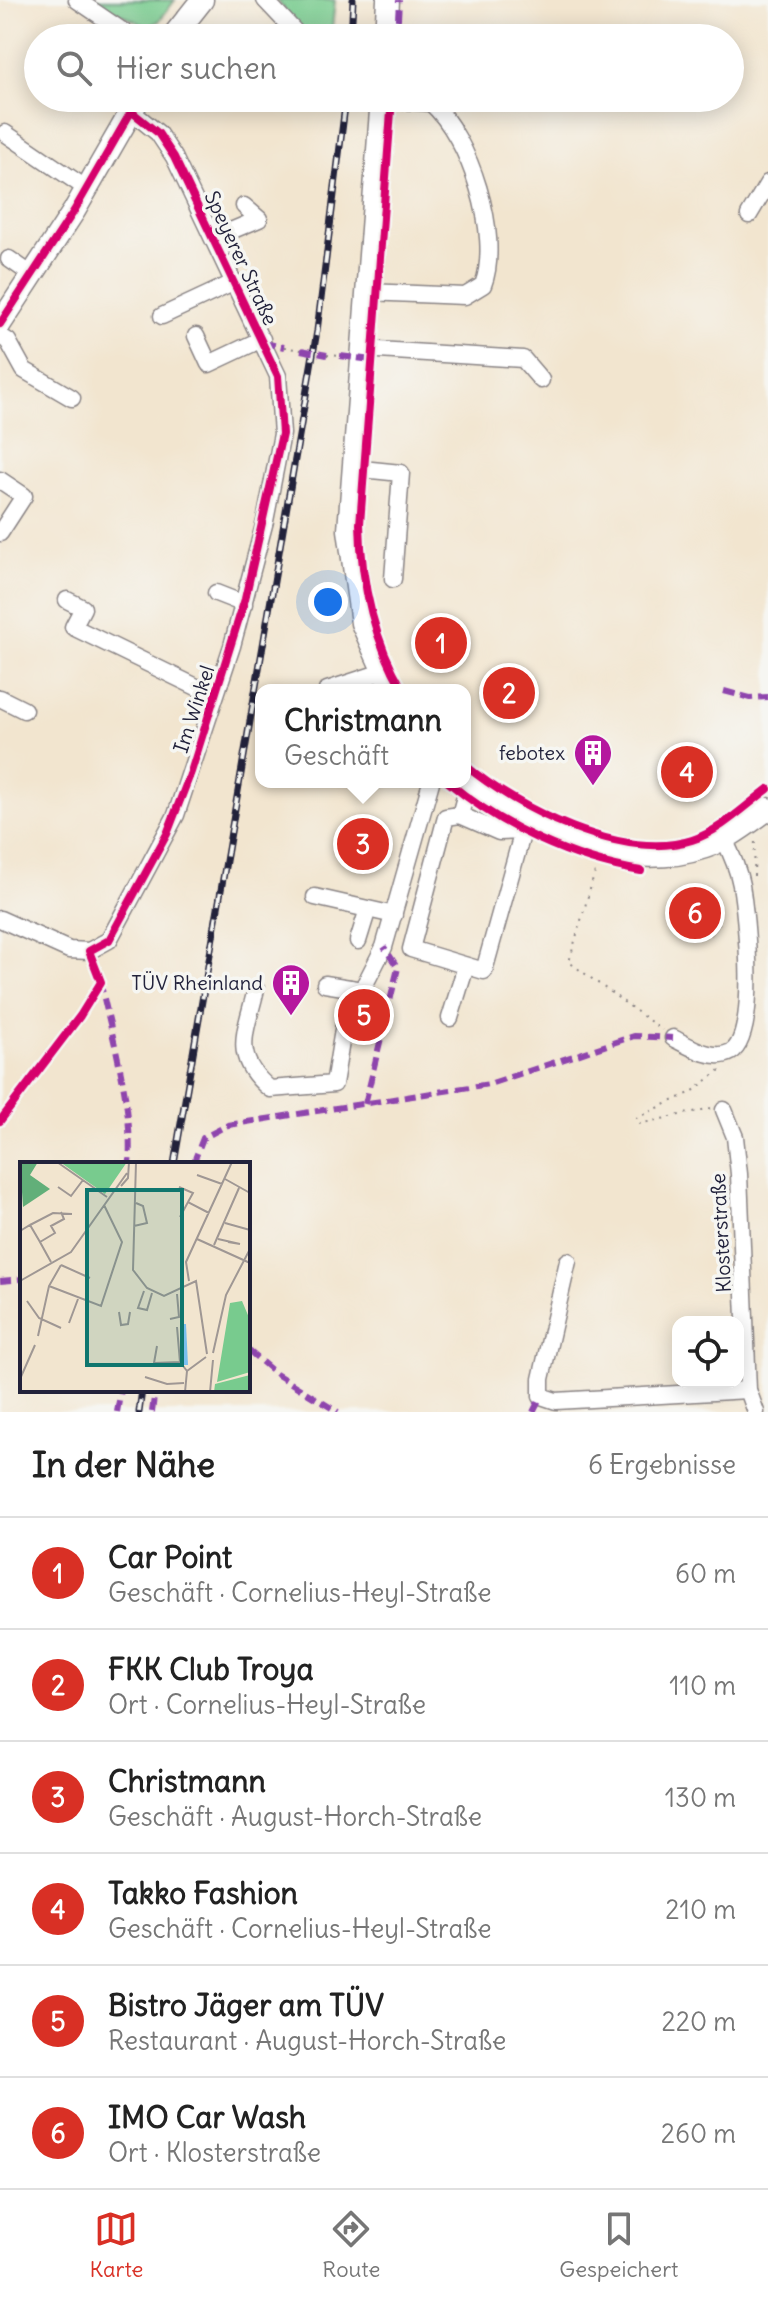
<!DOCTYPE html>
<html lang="de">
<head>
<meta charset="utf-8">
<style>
	body { margin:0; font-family:Delius,sans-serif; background:#f6f6f6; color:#222 }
	.controls { position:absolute; right:24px; bottom:24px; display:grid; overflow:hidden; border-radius:16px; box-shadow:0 4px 20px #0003 }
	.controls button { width:72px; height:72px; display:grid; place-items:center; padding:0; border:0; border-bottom:2px solid #e0e0e0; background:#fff; color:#222; font:40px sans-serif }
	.you { position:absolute; left:328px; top:602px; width:28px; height:28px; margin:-20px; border:6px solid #fff; border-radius:50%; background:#1a73e8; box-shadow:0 0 0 12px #1a73e833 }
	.badge { display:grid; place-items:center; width:52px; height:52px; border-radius:50%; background:#d93025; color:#fff; font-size:26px; font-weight:700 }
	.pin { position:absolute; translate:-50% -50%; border:4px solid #fff; box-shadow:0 2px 8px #0006 }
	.popup { position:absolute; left:255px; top:684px; width:216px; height:104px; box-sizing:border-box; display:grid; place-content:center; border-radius:16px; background:#fff; filter:drop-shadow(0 2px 6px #0005); font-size:26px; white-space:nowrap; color:#767676 }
	.popup b { font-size:30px; color:#222 }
	.popup::after { content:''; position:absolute; left:50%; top:100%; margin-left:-16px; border:16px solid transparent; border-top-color:#fff }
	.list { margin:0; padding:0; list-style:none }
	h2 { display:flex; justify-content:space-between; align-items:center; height:104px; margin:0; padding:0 32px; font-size:34px }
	h2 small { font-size:26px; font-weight:400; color:#767676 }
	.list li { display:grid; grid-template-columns:52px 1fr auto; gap:24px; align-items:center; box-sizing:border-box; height:112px; padding:0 32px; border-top:2px solid #e0e0e0 }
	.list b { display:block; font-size:30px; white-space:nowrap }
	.list p { margin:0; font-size:26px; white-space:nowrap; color:#767676 }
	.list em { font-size:26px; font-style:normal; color:#767676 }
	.icon { flex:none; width:44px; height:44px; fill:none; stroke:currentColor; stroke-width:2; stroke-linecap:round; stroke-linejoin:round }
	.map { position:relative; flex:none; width:768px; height:1412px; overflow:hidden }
	.search { position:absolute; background:#fff; box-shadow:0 4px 20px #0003; left:24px; right:24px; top:24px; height:88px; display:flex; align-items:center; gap:20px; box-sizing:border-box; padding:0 28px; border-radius:44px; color:#767676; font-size:30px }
	.sheet { height:776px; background:#fff }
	nav { display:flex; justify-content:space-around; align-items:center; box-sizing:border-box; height:112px; border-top:2px solid #e0e0e0; background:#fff; font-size:22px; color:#767676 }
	nav a { display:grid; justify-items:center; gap:4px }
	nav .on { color:#d93025 }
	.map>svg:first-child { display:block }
	.green { fill:#78cb8e; stroke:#4d7664; stroke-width:2 }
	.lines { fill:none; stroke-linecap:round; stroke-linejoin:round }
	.minor-tunnel { stroke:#c8beb1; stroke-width:16; stroke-dasharray:16 8; stroke-linecap:butt }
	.minor-casing { stroke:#8a8485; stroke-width:19 }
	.major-casing { stroke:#8a8485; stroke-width:25 }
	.path { stroke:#8a8485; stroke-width:2; stroke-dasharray:2 6; stroke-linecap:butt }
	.minor { stroke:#fff; stroke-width:16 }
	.major { stroke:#fff; stroke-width:22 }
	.rail-casing { stroke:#22223b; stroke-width:7 }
	.rail { stroke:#f6f6f2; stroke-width:4; stroke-dasharray:12; stroke-linecap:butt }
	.quiet { stroke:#8e44ad; stroke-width:6; stroke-dasharray:12 6; stroke-linecap:butt }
	.cycleway-casing { stroke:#f6f6f2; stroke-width:13 }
	.cycleway { stroke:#d6006c; stroke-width:8 }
	.labels { text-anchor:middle; stroke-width:7; stroke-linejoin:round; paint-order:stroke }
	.street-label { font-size:20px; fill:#22223b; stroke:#f6f6f2 }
	.poi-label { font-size:20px; fill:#22223b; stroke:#f6f6f2; text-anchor:end }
	.inset-river { fill:none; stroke:#79bff0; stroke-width:4 }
	.inset-road { fill:none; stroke:#9f9794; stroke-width:2 }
	.view { fill:#0f766e; fill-opacity:0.15; stroke:#0f766e; stroke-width:4 }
	.inset-edge { fill:none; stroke:#22223b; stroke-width:4 }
</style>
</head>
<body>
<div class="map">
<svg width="768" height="1412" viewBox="0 0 768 1412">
	<rect width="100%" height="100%" fill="#f6f6f2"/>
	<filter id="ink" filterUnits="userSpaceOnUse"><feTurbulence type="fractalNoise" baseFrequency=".0125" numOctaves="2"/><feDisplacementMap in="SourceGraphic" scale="16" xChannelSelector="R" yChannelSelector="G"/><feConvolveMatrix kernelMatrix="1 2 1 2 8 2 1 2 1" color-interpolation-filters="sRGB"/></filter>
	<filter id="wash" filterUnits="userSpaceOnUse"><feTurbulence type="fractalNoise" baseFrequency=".006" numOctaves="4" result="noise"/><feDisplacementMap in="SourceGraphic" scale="32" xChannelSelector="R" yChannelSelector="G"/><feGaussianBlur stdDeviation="1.8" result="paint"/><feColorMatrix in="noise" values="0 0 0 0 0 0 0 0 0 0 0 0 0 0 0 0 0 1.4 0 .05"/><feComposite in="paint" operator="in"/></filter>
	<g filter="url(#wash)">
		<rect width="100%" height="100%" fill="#f2e5cf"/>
		<g class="green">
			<polygon points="91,0 175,0 159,21 148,27"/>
			<polygon points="276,0 335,0 331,38 309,38"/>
		</g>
	</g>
	<g filter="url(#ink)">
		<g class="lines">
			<polyline class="minor-tunnel" points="673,896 716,930"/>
			<defs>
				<g id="minor">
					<polyline points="77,0 133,38"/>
					<polyline points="265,0 301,38"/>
					<polyline points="5,133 87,189"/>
					<polyline points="749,215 768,183"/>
					<polyline points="214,238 259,219 244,206"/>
					<polyline points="9,259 32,275"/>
					<path d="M367,292L465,296L483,285C502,236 469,136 431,103L392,100"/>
					<polyline points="162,316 235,282"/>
					<polyline points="0,336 8,341 24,370 72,398"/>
					<polyline points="196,336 209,364 262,339"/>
					<polyline points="362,349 523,359 541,380"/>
					<polyline points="352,468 401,473 393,579"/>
					<polyline points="0,480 24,496 0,533"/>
					<polyline points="216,593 244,604"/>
					<polyline points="67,600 83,608 73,627 215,696"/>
					<polyline points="327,690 382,672"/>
					<polyline points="0,698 24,710"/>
					<polyline points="469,782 460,815 499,832 523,831 525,823"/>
					<polyline points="460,815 446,817 411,949 484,971 523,831"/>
					<polyline points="315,897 394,915"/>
					<polyline points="0,919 69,950 89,951 109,940 176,815 232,646 265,521 282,434 278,376 174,157 158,133 132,112"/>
					<polyline points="358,941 367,912"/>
					<polyline points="325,984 362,990 384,947 431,782"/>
					<path d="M256,989C246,1033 230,1056 270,1089L334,1084L350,988"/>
					<polyline points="450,1018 466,966"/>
					<path d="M673,1038C689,1046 713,1062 731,1052C759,1036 746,915 741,885C738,869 731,853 724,839"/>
					<polyline points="724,1110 735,1137 739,1174 748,1390 756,1412"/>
					<polyline points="568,1261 541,1379 541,1396 556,1401 748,1390"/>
				</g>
				<g id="major">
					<polyline points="172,38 202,0"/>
					<polyline points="386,38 388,0"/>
					<polyline points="382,98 349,530 362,623 392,690"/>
					<polyline points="0,324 74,211 139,98"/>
					<path d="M465,779C527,831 623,875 705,847C728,839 748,823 768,809"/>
				</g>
			</defs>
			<use href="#minor" class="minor-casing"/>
			<use href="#major" class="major-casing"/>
			<g class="path">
				<polyline points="284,347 301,350"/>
				<polyline points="327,355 340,356"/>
				<polyline points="597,865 569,962 662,1030"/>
				<polyline points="754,876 755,839"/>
				<polyline points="711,1108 639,1124 636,1118 692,1092 720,1070"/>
			</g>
			<use href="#minor" class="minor"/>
			<use href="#major" class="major"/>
			<defs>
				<g id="rail">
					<polyline points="351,38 353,0"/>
					<polyline points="174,1164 317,331 346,98"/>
					<polyline points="139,1412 142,1390"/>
				</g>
			</defs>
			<use href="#rail" class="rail-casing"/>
			<use href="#rail" class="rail"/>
			<g class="quiet">
				<polyline points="397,38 399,0"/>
				<polyline points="263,343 284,347"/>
				<polyline points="301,350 327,355"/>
				<polyline points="340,356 372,360"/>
				<polyline points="372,685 375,690"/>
				<polyline points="724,691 750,698 768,697"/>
				<path d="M100,981C112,1036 134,1109 129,1164"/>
				<polyline points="365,1104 398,968 384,947"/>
				<polyline points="193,1164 203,1138 228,1125 489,1084 634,1036 673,1038"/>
				<polyline points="0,1281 22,1279"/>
				<polyline points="248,1350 276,1374 338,1412"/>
				<polyline points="117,1412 121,1390"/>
				<polyline points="152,1412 155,1390"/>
				<polyline points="533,1412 541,1396"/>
			</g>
			<defs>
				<g id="cycleway">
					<path d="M392,98L360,524C361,582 373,639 403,690"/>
					<polyline points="0,324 74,211 139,98"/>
					<path d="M465,765C516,808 623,862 692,840C720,831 744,807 768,789"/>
					<path d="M448,782C500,826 573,860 641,871"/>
					<polyline points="0,1121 80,1016 101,982 89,951 109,940 167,834 191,772 245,599 282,434 278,376 174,157 158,133 132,112"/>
				</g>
			</defs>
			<use href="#cycleway" class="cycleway-casing"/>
			<use href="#cycleway" class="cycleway"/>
		</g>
	</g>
	<defs>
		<symbol id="building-pin" viewBox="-11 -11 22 30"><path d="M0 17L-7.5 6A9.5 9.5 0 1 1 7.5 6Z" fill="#b5179e" stroke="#f6f6f2"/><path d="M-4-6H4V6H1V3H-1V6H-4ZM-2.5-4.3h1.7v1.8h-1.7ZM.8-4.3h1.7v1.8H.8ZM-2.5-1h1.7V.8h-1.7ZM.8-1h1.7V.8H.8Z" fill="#fff"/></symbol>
	</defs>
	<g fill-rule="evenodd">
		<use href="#building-pin" x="571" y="731" width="44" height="60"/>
		<use href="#building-pin" x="269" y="961" width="44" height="60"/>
	</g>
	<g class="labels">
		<g class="street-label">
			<text transform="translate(241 258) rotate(65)" y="7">Speyerer Straße</text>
			<text transform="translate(194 709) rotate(-72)" y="7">Im Winkel</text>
			<text transform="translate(721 1233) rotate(-93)" y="7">Klosterstraße</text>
		</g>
		<g class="poi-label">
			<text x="565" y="760">febotex</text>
			<text x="263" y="990">TÜV Rheinland</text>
		</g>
	</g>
	<g transform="translate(20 1162)">
		<rect width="230" height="230" fill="#f2e5cf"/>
		<path d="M40,0H107L85,32ZM222,139L230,158V210L197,220L210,141ZM230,213V229L194,230L195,222Z" fill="#78cb8e"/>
		<path d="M0,0H18L10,13L30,27L3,45Z" fill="#62af79"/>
		<path class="inset-river" d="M164,162L166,203"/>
		<path class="inset-road" d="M37,0L87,35M116,0L113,108L127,126L144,134L176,119L187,192M177,13L202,22M205,17L230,31M101,24L108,16L109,0M38,25L51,34L63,18M159,25L173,31L168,40M160,55L168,40L189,51M205,61L230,68M10,63L33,51L52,52M114,64L127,61L123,44L116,41M0,69L10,63L20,80M177,77L230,101M198,77L220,82L208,80M194,83L219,26M31,100L20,80L35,71L31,64L44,57L41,50M41,103L70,116M0,119L51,90L107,11M169,119L166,100L212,0M29,124L81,144L102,80L84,43M124,129L118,146L127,148L132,131M7,139L19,156L41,166M99,150L101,163L108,162L110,150M150,157L159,155L157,132M49,161L58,137M157,165L160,200L167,209M18,174L29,124L41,103M137,184L134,201L160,200M193,191L206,133L230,87M125,215L147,222L164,221M0,217L15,183M165,230L167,209L186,195M190,230L193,198"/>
		<path class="view" d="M67,28H162V203H67Z"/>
		<rect width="230" height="230" class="inset-edge"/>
	</g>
</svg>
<div class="controls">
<button><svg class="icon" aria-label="locate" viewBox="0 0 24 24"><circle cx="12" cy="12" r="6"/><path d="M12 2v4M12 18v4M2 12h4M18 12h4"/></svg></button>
</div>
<div class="you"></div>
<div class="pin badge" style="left:441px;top:643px">1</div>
<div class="pin badge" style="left:509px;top:693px">2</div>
<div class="pin badge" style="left:363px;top:844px">3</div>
<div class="popup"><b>Christmann</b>Geschäft</div>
<div class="pin badge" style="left:687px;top:772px">4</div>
<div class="pin badge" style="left:364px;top:1015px">5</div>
<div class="pin badge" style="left:695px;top:913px">6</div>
<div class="search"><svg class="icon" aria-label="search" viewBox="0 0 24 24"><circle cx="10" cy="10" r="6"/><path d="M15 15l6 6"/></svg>Hier suchen</div>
</div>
<section class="sheet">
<h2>In der Nähe<small>6 Ergebnisse</small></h2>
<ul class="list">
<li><span class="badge">1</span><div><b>Car Point</b><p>Geschäft · Cornelius-Heyl-Straße</p></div><em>60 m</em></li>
<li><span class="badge">2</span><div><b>FKK Club Troya</b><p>Ort · Cornelius-Heyl-Straße</p></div><em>110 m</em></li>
<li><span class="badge">3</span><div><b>Christmann</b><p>Geschäft · August-Horch-Straße</p></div><em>130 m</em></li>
<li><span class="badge">4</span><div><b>Takko Fashion</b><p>Geschäft · Cornelius-Heyl-Straße</p></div><em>210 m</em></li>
<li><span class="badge">5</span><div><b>Bistro Jäger am TÜV</b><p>Restaurant · August-Horch-Straße</p></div><em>220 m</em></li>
<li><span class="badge">6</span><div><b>IMO Car Wash</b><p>Ort · Klosterstraße</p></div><em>260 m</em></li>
</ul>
</section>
<nav>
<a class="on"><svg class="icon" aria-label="map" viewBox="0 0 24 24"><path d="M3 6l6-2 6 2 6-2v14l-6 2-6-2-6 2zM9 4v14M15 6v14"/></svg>Karte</a>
<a><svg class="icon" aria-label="directions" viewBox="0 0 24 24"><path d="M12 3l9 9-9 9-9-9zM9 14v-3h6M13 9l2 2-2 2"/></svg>Route</a>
<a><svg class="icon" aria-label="saved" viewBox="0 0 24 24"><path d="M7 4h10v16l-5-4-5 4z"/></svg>Gespeichert</a>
</nav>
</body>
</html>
